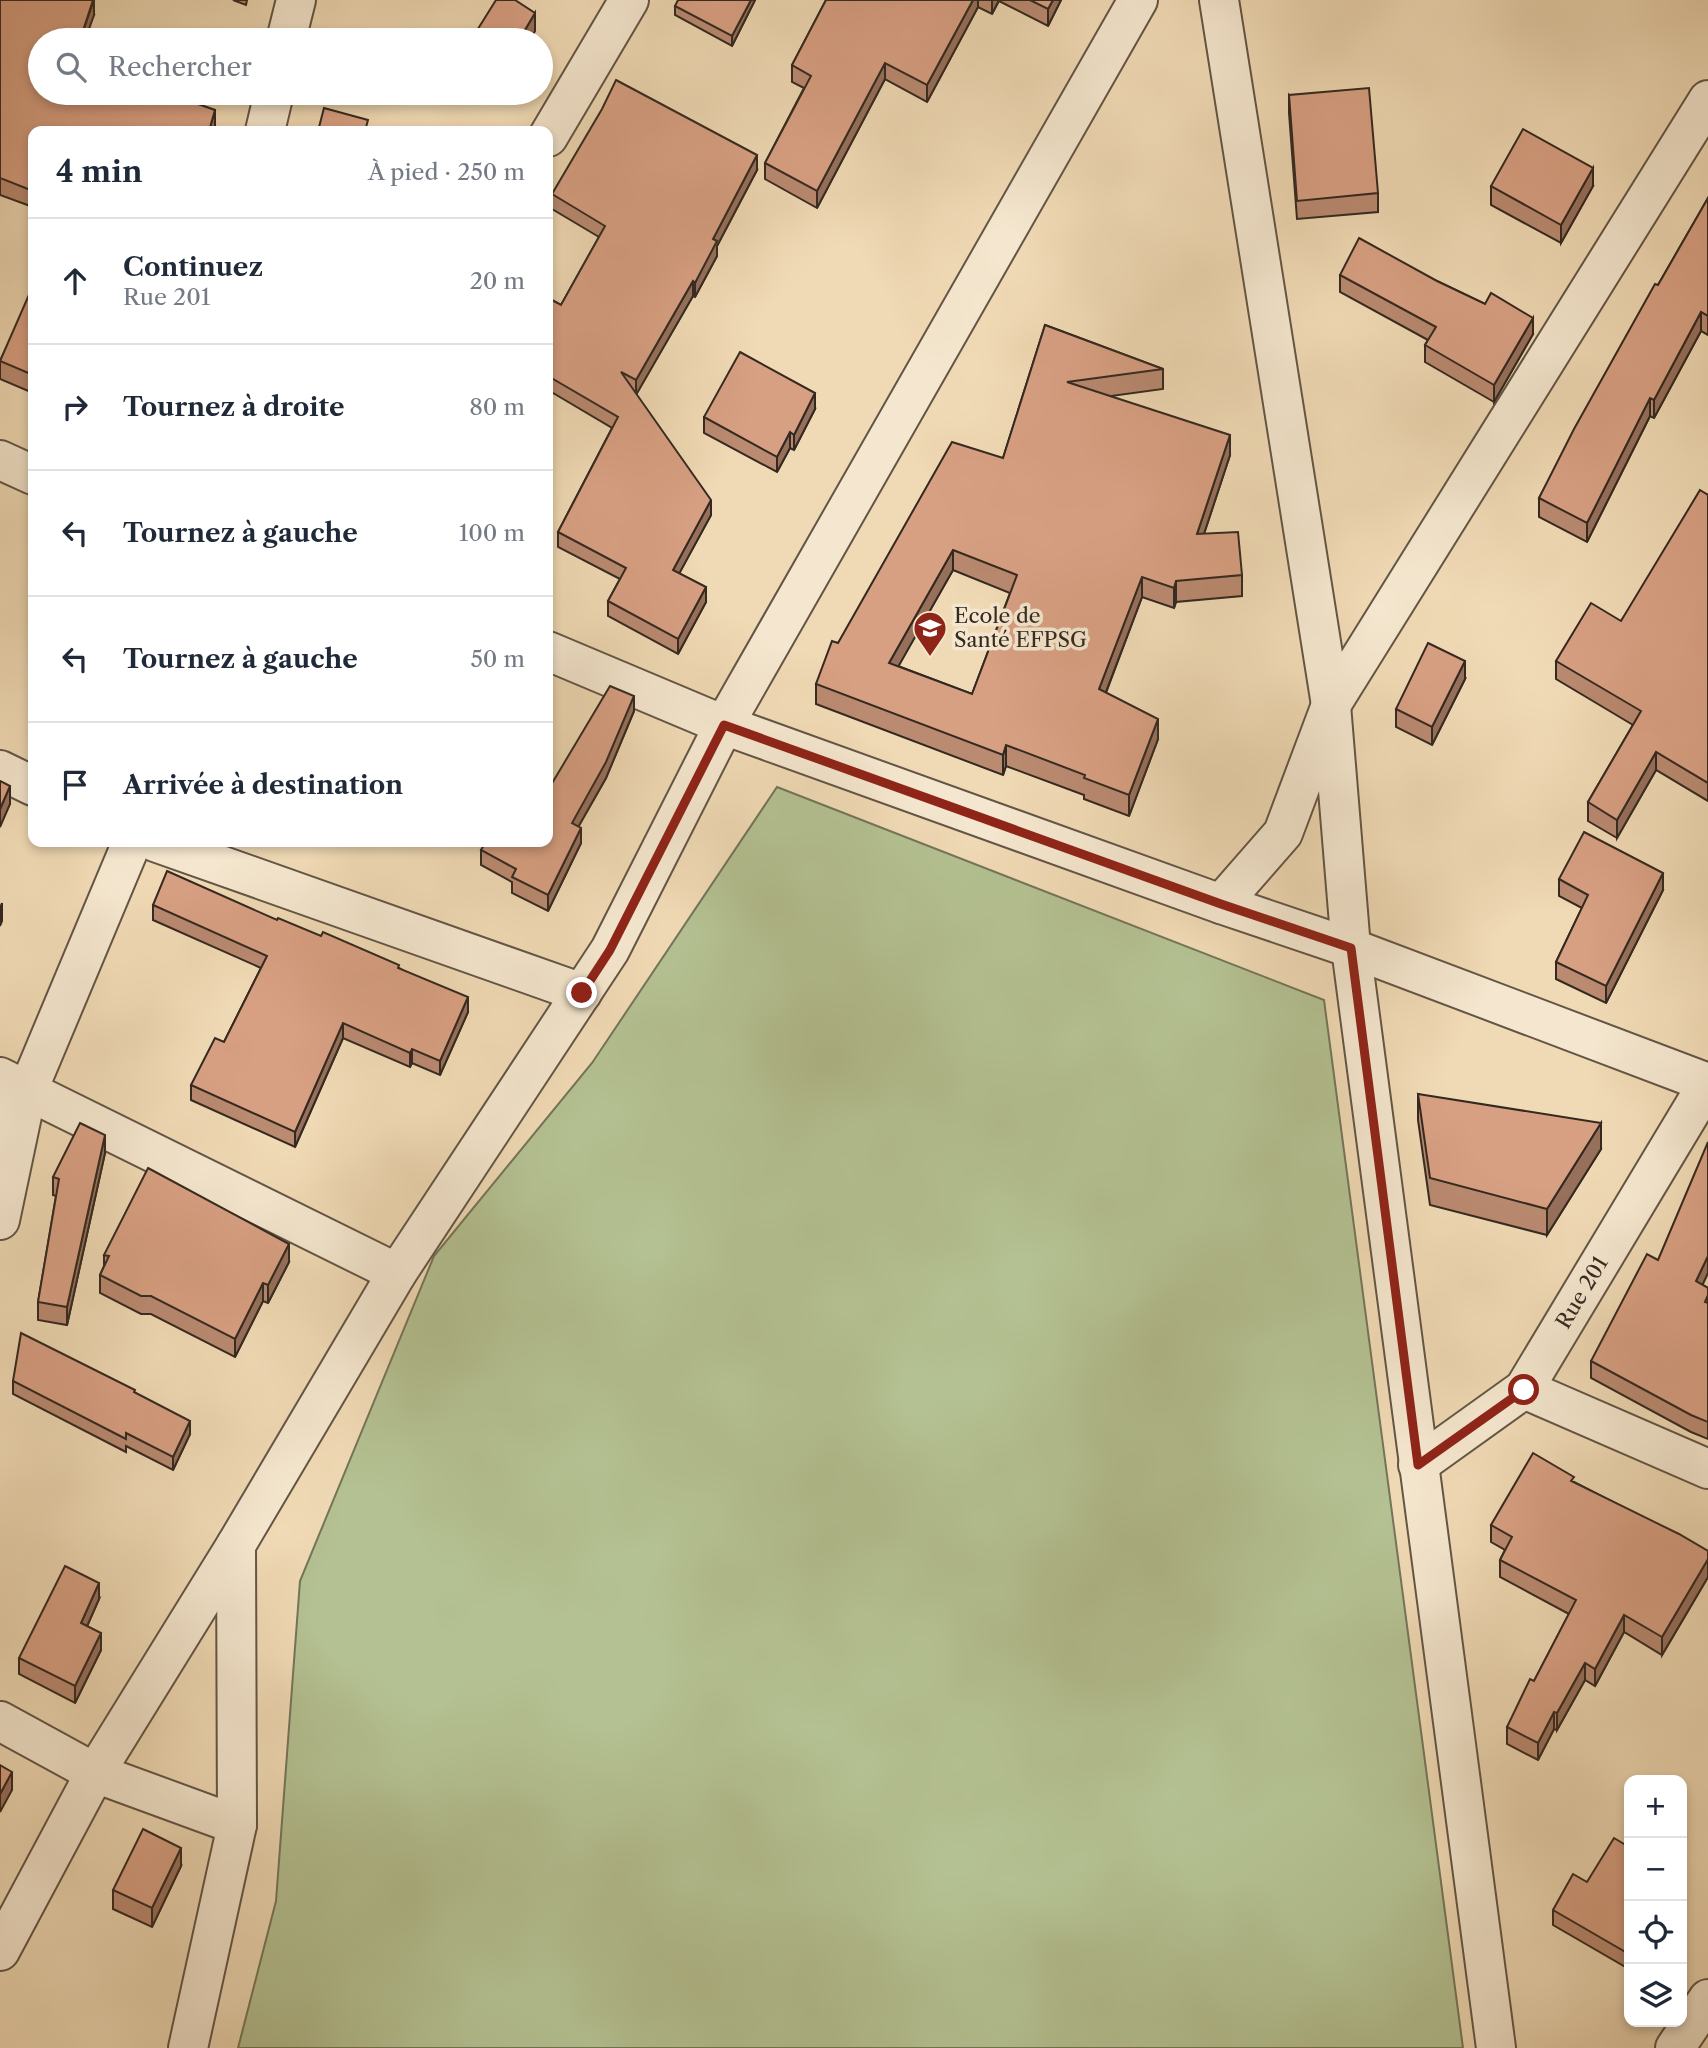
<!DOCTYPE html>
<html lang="fr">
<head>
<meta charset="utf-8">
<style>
	body { margin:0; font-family:"Libre Caslon Text",serif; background:#f2f2f3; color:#1f2937 }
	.controls { position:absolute; right:21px; bottom:21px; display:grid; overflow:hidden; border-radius:14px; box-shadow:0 4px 10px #0003 }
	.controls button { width:63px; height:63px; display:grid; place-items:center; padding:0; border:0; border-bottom:2px solid #e0e1e3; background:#fff; color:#1f2937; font:35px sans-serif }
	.stop { position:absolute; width:21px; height:21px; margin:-16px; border:5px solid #8f2418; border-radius:50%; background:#fff }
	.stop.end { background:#8f2418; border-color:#fff; box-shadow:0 2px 7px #0008 }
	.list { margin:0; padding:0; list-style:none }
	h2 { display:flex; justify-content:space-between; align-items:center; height:91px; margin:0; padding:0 28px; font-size:30px }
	h2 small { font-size:23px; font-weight:400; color:#747a83 }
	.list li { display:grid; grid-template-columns:46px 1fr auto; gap:21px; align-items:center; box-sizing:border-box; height:126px; padding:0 28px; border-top:2px solid #e0e1e3 }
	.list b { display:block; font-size:26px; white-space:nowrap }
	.list p { margin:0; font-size:23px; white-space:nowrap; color:#747a83 }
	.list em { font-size:23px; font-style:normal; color:#747a83 }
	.icon { flex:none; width:38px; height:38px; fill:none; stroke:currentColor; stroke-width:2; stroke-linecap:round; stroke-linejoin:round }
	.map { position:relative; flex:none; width:1708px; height:2048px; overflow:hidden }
	.search { position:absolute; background:#fff; box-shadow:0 4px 10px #0003; left:28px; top:28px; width:525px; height:77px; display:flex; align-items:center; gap:18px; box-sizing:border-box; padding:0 24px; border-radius:38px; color:#747a83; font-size:26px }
	.panel { position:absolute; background:#fff; box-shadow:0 4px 10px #0003; left:28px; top:126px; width:525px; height:721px; border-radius:14px }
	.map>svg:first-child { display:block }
	.green { fill:#b4c192; stroke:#747559; stroke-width:2 }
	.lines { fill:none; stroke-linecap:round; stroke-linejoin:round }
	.minor-casing { stroke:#635545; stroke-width:42 }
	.minor { stroke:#f5e7cf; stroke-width:38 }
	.wall { fill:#ba8a71; stroke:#342920; stroke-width:2; fill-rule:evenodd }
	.shaded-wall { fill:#97705c; stroke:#342920; stroke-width:2 }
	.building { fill:#d8a083; stroke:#342920; stroke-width:2; fill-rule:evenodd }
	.route { stroke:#8f2418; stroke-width:9 }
	.labels { text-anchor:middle; stroke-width:7; stroke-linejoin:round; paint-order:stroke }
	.poi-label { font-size:21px; fill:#342920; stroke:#f5e7cf; text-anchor:start }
	.street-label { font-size:21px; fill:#342920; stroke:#f5e7cf }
</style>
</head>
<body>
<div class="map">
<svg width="1708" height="2048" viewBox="0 0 1708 2048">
	<rect width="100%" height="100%" fill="#f0dab5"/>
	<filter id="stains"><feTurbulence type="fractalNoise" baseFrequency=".00286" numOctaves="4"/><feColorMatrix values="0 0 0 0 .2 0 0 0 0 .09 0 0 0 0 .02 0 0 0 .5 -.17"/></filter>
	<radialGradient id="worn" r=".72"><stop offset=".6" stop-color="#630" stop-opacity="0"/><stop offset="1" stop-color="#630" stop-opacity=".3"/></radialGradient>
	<polygon class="green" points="777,787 1324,1000 1463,2048 238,2048 276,1901 300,1581 434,1256 592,1063"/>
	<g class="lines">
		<defs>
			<g id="minor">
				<polyline points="1219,0 1331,705 1351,948 1496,2048"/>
				<polyline points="286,40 296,0"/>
				<polyline points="265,131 274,93"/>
				<polyline points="548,137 629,0"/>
				<polyline points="0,460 33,475"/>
				<polyline points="548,651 724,725 1221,904 1351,948 1708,1083"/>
				<polyline points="0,770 33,786"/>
				<polyline points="155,842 582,993"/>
				<polyline points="1221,904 1283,833 1331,705 1708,100"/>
				<polyline points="0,1077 397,1273"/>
				<polyline points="0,1134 28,1090 132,842"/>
				<polyline points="0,1220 24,1106"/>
				<polyline points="1524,1389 1708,1469"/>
				<path id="s1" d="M1418,1465L1524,1389L1708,1083"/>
				<polyline points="0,1721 95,1773 237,1825"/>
				<polyline points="0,1951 95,1773 236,1545 397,1273 610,950 724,725 1138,0"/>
				<polyline points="188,2048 237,1825 236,1545"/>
				<polyline points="1675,2048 1708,1999"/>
			</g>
		</defs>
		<use href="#minor" class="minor-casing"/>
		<use href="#minor" class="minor"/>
	</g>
	<g class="wall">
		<polygon points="0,0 94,15 40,93 215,127 33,131 33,207 0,195"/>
		<polygon points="233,0 247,0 246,5"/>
		<polygon points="755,0 732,46 675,15 675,6"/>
		<polygon points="826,0 1061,0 1048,26 999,1 992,14 978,7 927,102 885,79 817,208 765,179 765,163 804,88 792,82 792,65"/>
		<polygon points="1289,95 1378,193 1378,212 1297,219 1289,113"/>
		<polygon points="757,170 717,246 717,256 695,297 693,296 636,394 711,515 679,573 706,602 678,654 608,616 608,601 620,579 558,547 558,532 612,428 548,390 548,298 561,305 599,237 552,209 552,194"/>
		<polygon points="1491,186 1593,186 1561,243 1491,205"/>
		<polygon points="1708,198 1708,335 1701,331 1654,418 1650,416 1587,542 1539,517 1539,498 1658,285"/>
		<polygon points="1340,275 1437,281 1485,304 1533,334 1494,402 1425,362 1425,345 1428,340 1340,292"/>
		<polygon points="33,291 33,393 0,379 0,361"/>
		<path d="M1045,325L1163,369V389L1111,396L1230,455L1204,534L1242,575V596L1176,602L1174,608L1142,597L1106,693L1158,739L1129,816L1084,799V795L1006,766L1003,775L816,704V684L838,643L1003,458ZM953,570L1010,593L972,694L898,666Z"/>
		<polygon points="815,409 794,450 790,448 777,472 704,433 704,417"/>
		<polygon points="1708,495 1708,801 1656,770 1617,838 1588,821 1588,802 1633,725 1556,679 1556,661 1621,621"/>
		<polygon points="1465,679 1432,745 1396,727 1396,709"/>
		<polygon points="634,711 606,778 578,827 581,843 548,911 512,893 512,882 481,865 481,850 548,842"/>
		<polygon points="1559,879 1663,890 1606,1003 1556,979 1556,962 1582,908 1559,896"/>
		<polygon points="153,905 277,920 399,968 468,1012 440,1075 412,1063 410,1067 343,1038 295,1147 191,1100 191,1085 224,1042 261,968 153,920"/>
		<polygon points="1418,1094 1601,1149 1547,1235 1430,1205 1418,1120"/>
		<polygon points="105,1153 67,1325 38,1320 38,1302 56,1196 53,1195 53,1177"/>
		<polygon points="104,1255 289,1262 268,1303 263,1301 235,1357 151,1314 141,1314 100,1293 100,1275 104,1266"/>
		<polygon points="1703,1285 1708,1288 1708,1439 1691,1432 1591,1378 1591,1361"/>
		<polygon points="13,1381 135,1393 190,1434 173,1470 126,1446 126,1452 13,1394"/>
		<polygon points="1574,1482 1708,1551 1708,1577 1662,1655 1624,1632 1595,1686 1585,1680 1557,1730 1554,1729 1538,1760 1507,1744 1507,1727 1534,1681 1569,1614 1500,1577 1500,1560 1505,1550 1491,1542 1491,1525"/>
		<polygon points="99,1599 87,1626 101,1650 75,1703 19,1674 19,1658"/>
		<polygon points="1629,1847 1629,1969 1553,1925 1553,1910"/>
		<polygon points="181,1866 152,1927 113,1909 113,1890"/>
	</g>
	<g class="shaded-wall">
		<polygon points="94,0 94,15 85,40 80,40"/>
		<polygon points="751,0 755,0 732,46 732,36"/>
		<polygon points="973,0 978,0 978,7 927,102 927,85"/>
		<polygon points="992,0 999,0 992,14"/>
		<polygon points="1053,0 1061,0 1048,26 1048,9"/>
		<polygon points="535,13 535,31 530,40 519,40"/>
		<polygon points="885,63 885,79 817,208 817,191"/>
		<polygon points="215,110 215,127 214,131 209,131"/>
		<polygon points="757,155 757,170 717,246 717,256 695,297 695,283 713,239"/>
		<polygon points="1593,168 1593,186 1561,243 1561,225"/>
		<polygon points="693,281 693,296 636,395 636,380"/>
		<polygon points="1701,312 1701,331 1654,418 1654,400"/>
		<polygon points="1533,318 1533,334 1494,402 1494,385"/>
		<polygon points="815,393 815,409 794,450 794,435"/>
		<polygon points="1650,398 1650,416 1587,542 1587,523"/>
		<polygon points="790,432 790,448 777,472 777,457"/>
		<polygon points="1230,435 1230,455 1197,555 1197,534"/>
		<polygon points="711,500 711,515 673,585 673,570"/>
		<polygon points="953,550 953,570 889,683 889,663"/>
		<polygon points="1142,577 1142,597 1099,710 1099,689"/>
		<polygon points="1176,581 1176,602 1174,608 1174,588"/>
		<polygon points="706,587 706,602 678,654 678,639"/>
		<polygon points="1465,661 1465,679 1432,745 1432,727"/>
		<polygon points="634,696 634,711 606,778 572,838 572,823"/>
		<polygon points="1158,719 1158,739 1129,816 1129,795"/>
		<polygon points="1006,745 1006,766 1003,775 1003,755"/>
		<polygon points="1656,752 1656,770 1617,838 1617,820"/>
		<polygon points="10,786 10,804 0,827 0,809"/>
		<polygon points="581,828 581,843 548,911 548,895"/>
		<polygon points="1663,873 1663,890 1606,1003 1606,986"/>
		<polygon points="2,903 2,921 0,926 0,908"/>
		<polygon points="468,997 468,1012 440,1075 440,1061"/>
		<polygon points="343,1023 343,1038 295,1147 295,1132"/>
		<polygon points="412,1049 412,1063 410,1067 410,1053"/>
		<polygon points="1601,1123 1601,1149 1547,1235 1547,1209"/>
		<polygon points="105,1135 105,1153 67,1325 67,1307"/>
		<polygon points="289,1244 289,1262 268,1303 268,1285"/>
		<polygon points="1708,1256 1708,1273 1696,1299 1696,1281"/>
		<polygon points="263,1283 263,1301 235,1357 235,1339"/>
		<polygon points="190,1421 190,1434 173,1470 173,1457"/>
		<polygon points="1708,1559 1708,1577 1662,1655 1662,1637"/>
		<polygon points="99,1583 99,1599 81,1640 81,1623"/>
		<polygon points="1624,1615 1624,1632 1595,1686 1595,1669"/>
		<polygon points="101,1633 101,1650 75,1703 75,1686"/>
		<polygon points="1585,1663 1585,1680 1557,1730 1557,1713"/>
		<polygon points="1554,1712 1554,1729 1538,1760 1538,1743"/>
		<polygon points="12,1772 12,1790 0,1812 0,1794"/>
		<polygon points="181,1848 181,1866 152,1927 152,1908"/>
	</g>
	<g class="building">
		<polygon points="0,0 93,0 80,40 40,40 40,93 167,93 215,110 209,131 33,131 33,191 0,178"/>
		<polygon points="496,0 515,0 535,13 519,40 471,40"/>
		<polygon points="678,0 751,0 732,36 675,6"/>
		<polygon points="826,0 973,0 927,85 885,63 817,191 765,163 811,76 792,65"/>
		<polygon points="1030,0 1053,0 1048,9"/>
		<polygon points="616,80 757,155 713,239 717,241 695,283 693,281 636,380 621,372 711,500 673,570 706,587 678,639 608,601 626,568 558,532 618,417 548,376 548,298 561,305 605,226 552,194 602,109"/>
		<polygon points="1369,88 1378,193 1297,201 1289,95"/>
		<polygon points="324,108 368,120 365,131 318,131"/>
		<polygon points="1523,129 1593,168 1561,225 1491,186"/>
		<polygon points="1708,198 1708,316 1701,312 1654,400 1650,398 1587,523 1539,498 1574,429 1655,284 1658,285"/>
		<polygon points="1359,238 1437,281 1485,304 1491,293 1533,318 1494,385 1425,345 1436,327 1340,275"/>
		<polygon points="31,290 33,291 33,375 0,361"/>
		<path d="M1045,325L1163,369L1067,382L1230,435L1197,534L1238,532L1242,575L1176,581L1174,588L1142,577L1099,689L1158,719L1129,795L1084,778L1085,775L1006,745L1003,755L816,684L832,641L838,643L952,442L1003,458ZM953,550L1017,575L972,694L889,663Z"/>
		<polygon points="740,352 815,393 794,435 790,432 777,457 704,417"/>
		<polygon points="1700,490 1708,495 1708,783 1656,752 1617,820 1588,802 1641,711 1556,661 1591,603 1621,621"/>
		<polygon points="1428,643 1465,661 1432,727 1396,709"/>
		<polygon points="610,686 634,696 606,762 572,823 581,828 548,895 512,877 516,869 481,850 486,842 548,842 548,790"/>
		<polygon points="0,781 10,786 0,809"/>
		<polygon points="1584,832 1663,873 1606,986 1556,962 1588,895 1559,879"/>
		<polygon points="167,871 277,920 278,918 321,936 323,932 399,965 398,968 468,997 440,1061 412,1049 410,1053 343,1023 295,1132 191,1085 215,1038 224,1042 267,956 153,905"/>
		<polygon points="1418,1094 1601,1123 1547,1209 1430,1178"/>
		<polygon points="80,1123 105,1135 67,1307 38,1302 59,1179 53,1177"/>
		<polygon points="1708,1142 1708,1256 1696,1281 1708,1288 1708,1295 1705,1302 1708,1303 1708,1422 1691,1415 1591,1361 1647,1254 1658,1260"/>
		<polygon points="148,1168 289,1244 268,1285 263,1283 235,1339 151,1296 141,1296 100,1275 109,1256 104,1255"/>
		<polygon points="21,1333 135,1390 134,1392 190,1421 173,1457 126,1433 126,1439 13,1381"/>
		<polygon points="1533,1453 1574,1477 1571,1481 1679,1534 1708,1551 1708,1559 1662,1637 1624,1615 1595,1669 1585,1663 1557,1713 1554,1712 1538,1743 1507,1727 1530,1679 1534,1681 1576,1600 1500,1560 1512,1537 1491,1525"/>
		<polygon points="65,1566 99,1583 81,1623 101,1633 75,1686 19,1658"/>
		<polygon points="0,1765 12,1772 0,1794"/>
		<polygon points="143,1829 181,1848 152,1908 113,1890"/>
		<polygon points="1614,1838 1629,1847 1629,1954 1553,1910 1573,1874 1587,1882"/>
	</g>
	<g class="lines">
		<polyline class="route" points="582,993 610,950 724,725 1221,904 1351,948 1418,1465 1524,1390"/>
	</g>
	<defs>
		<symbol id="school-pin" viewBox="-11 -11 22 30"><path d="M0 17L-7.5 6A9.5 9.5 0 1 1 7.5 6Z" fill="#8f2418" stroke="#f5e7cf"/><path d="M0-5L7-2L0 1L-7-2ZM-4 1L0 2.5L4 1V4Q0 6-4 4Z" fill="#fff"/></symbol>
	</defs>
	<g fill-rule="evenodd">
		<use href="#school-pin" x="911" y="609" width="38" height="52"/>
	</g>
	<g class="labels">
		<g class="poi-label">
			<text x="954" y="623">Ecole de<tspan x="954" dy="24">Santé EFPSG</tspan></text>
		</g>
		<g class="street-label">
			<text dy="7" stroke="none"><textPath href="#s1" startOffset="243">Rue 201</textPath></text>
		</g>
	</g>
	<rect width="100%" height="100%" filter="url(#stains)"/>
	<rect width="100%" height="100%" fill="url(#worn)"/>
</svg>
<div class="controls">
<button>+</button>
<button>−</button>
<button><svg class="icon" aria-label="locate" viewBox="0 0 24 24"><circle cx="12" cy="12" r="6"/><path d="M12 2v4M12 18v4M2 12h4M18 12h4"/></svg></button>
<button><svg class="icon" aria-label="layers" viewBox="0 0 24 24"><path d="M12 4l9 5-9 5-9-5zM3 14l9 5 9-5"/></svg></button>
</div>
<div class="stop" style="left:1524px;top:1390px"></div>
<div class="stop end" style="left:582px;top:993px"></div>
<div class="search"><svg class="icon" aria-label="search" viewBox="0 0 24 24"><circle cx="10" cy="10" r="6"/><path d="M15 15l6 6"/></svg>Rechercher</div>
<section class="panel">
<h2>4 min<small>À pied · 250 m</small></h2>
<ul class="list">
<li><svg class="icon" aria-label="ahead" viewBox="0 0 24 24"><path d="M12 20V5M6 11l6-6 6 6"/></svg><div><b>Continuez</b><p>Rue 201</p></div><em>20 m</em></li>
<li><svg class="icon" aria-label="right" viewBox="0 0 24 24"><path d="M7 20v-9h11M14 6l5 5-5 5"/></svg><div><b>Tournez à droite</b></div><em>80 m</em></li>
<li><svg class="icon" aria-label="left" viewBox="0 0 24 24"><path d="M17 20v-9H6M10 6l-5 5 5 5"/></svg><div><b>Tournez à gauche</b></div><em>100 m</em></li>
<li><svg class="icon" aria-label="left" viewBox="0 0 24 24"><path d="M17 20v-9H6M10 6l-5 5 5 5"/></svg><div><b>Tournez à gauche</b></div><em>50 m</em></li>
<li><svg class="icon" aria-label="arrive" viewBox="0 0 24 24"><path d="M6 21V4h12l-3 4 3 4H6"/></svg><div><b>Arrivée à destination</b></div></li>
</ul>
</section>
</div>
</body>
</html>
